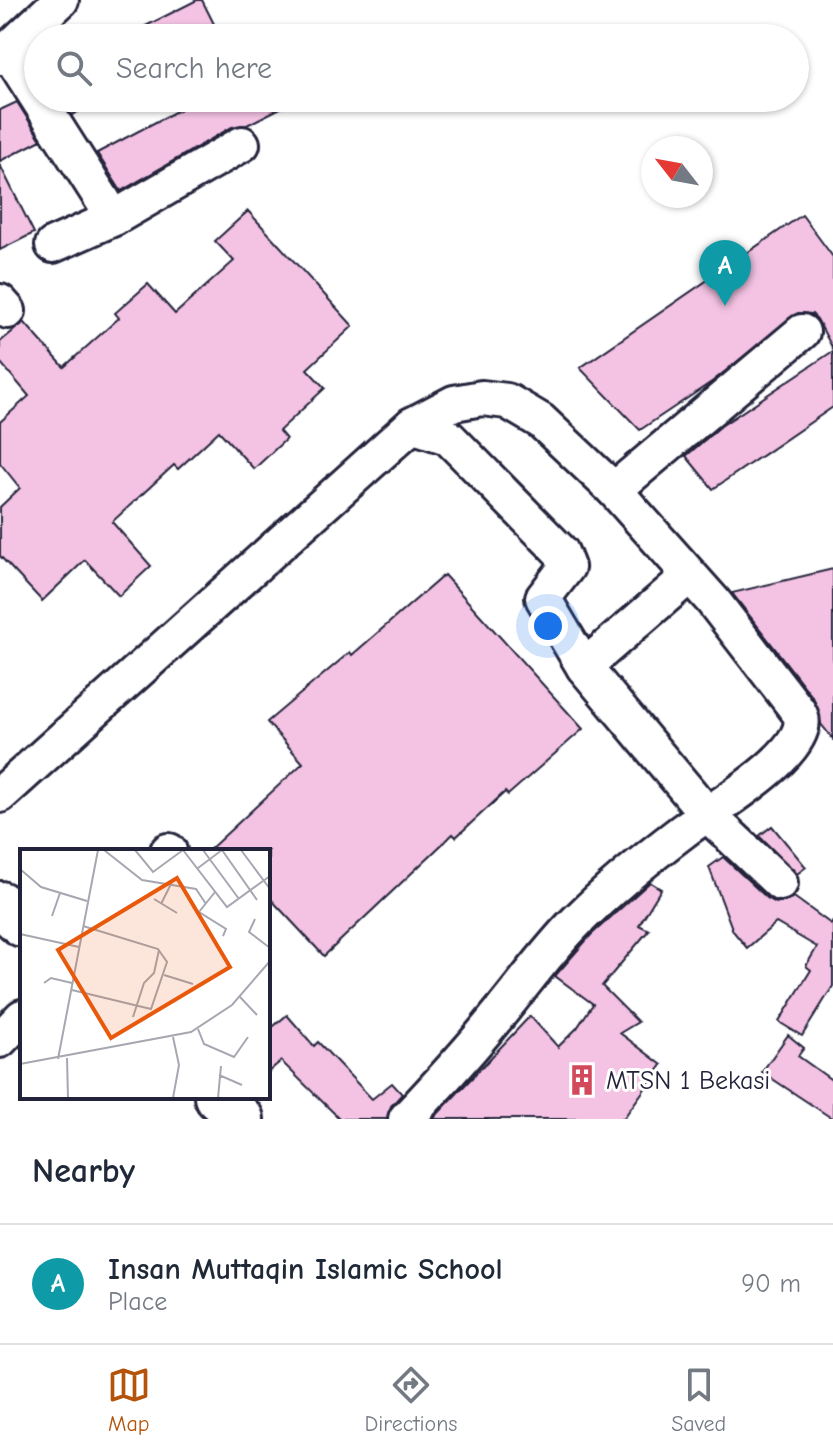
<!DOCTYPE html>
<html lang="en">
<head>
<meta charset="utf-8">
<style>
	body { margin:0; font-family:"Comic Neue",sans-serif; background:#f2f2f3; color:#1f2937 }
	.compass { position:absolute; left:641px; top:136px; width:72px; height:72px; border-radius:50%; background:#fff; box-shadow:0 2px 6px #0004; rotate:301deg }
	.you { position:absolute; left:548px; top:626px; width:28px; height:28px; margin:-20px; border:6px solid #fff; border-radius:50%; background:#1a73e8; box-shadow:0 0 0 12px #1a73e833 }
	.badge { display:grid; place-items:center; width:52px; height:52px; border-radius:50%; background:#b45309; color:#fff; font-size:26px; font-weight:700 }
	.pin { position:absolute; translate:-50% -66px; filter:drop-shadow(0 2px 4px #0008) }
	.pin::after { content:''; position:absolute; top:42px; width:28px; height:24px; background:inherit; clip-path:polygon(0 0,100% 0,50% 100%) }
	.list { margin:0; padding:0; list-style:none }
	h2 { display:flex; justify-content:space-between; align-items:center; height:104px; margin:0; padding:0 32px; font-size:34px }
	h2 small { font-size:26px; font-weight:400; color:#747a83 }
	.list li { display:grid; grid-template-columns:52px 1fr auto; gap:24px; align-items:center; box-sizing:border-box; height:120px; padding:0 32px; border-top:2px solid #e0e1e3 }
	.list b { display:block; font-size:30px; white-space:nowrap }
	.list p { margin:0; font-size:26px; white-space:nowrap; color:#747a83 }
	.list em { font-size:26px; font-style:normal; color:#747a83 }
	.icon { flex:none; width:44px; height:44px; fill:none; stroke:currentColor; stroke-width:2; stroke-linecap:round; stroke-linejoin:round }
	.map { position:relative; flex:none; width:833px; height:1119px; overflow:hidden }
	.search { position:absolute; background:#fff; box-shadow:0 2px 6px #0004; left:24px; right:24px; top:24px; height:88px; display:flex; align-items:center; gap:20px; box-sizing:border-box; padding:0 28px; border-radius:44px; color:#747a83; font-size:30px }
	.sheet { height:224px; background:#fff }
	nav { display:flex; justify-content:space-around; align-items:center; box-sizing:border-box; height:112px; border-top:2px solid #e0e1e3; background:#fff; font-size:22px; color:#747a83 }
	nav a { display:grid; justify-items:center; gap:4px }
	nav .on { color:#b45309 }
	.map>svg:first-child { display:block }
	.building { fill:#f4c3e4; stroke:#22223b; stroke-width:2 }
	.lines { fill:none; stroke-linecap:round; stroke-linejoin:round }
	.minor-casing { stroke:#22223b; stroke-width:40 }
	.major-casing { stroke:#22223b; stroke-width:50 }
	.minor { stroke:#fff; stroke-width:34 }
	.major { stroke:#fff; stroke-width:44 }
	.labels { text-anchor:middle; stroke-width:6; stroke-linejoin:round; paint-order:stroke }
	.poi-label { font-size:26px; fill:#22223b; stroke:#fff; text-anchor:start }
	.inset-road { fill:none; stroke:#a7a7b1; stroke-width:2 }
	.view { fill:#e8590c; fill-opacity:0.15; stroke:#e8590c; stroke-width:4 }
	.inset-edge { fill:none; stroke:#22223b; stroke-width:4 }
</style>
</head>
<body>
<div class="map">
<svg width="833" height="1119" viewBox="0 0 833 1119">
	<rect width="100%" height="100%" fill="#fff"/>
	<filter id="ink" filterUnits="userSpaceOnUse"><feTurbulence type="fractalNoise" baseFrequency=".0125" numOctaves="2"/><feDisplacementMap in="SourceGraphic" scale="16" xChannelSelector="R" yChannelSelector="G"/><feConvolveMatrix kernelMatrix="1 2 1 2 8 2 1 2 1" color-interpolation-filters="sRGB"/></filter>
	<g filter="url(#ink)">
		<g class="building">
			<polygon points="197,0 202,0 221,38 122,38"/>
			<polygon points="61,98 105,98 72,115"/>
			<polygon points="201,98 300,98 247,125 232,127 121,191 97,153"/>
			<polygon points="17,102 41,140 0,161 0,110"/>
			<polygon points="0,165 34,233 0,250"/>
			<polygon points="248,211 353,326 307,369 325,388 279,431 286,439 254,469 219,431 178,469 174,465 112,522 151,566 119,596 85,560 42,601 0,556 0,507 20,488 0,463 0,422 29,396 0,362 0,342 24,322 64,367 119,318 115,313 148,284 175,314 234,261 215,241"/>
			<polygon points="802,215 833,257 833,349 817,319 812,314 798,313 713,381 640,430 580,368"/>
			<polygon points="833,351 833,407 713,489 686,456 721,426"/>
			<polygon points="833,569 833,739 821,724 814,699 732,593"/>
			<polygon points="444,575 583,729 508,795 505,792 456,837 453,834 324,956 268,896 268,851 208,851 303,763 267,722 350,652 352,655"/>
			<polygon points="772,826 806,867 797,874 759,836"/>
			<polygon points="723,857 767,898 776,903 794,897 831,924 833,920 833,986 802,1036 779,1022 811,970 806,966 817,947 776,923 747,948 733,931 709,867"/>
			<polygon points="650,882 661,889 639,925 649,930 602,986 638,1022 620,1033 662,1065 623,1119 433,1119 530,1016 558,1047 577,1028 593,1004 555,976 591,935"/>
			<polygon points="287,1015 314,1046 318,1042 372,1099 392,1083 402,1094 391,1106 387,1119 340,1119 281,1061 268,1072 268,1031"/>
			<polygon points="788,1035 804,1048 798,1056 833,1081 833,1119 762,1072"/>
		</g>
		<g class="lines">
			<defs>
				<g id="minor">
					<polyline points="7,50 114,218"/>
					<polyline points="0,57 61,0"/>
					<polyline points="53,245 114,218 242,144"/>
					<polyline points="0,302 8,311"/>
					<polyline points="412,425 448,437 561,552 567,567 543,598 584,667 706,813 780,883"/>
					<polyline points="614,490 802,332"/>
					<polyline points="584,667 689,576"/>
					<path d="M0,795L412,425L454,403L482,398L507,401L541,421L614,490L713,601L798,711C823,747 706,813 683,831C646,859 610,888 577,921C547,951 522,987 495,1019C467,1054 437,1086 406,1119"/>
					<polyline points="168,851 169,851"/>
					<polyline points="0,1040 22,1017"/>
				</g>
				<g id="major">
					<polyline points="0,904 22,924"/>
					<polyline points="217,1097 241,1119"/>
				</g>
			</defs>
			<use href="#minor" class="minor-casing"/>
			<use href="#major" class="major-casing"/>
			<use href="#minor" class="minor"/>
			<use href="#major" class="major"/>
		</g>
	</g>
	<defs>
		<symbol id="building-bare" viewBox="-9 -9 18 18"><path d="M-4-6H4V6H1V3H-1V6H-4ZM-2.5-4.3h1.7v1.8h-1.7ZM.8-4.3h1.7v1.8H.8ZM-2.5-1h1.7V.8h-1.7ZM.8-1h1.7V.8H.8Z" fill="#d1495b" stroke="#fff" stroke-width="2.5" paint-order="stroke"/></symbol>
	</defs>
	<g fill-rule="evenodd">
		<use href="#building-bare" x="560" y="1058" width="44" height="44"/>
	</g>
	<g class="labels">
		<g class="poi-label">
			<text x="606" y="1089">MTSN 1 Bekasi</text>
		</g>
	</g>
	<g transform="translate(20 849)">
		<rect width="250" height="250" fill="#fff"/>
		<path class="inset-road" d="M84,1L122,31L176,40L186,55M115,1L133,23L163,1M163,1L207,58L250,27M183,1L219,50M202,1L237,51M221,1L250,40M178,19L202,1M0,20L21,38L67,52M195,43L179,63L206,80L203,87M134,50L157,64M141,55L152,33M32,67L40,44M235,70L229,83L250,99M0,85L59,98M144,126L173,135M24,134L31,129L52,134M52,141L131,160L147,113L138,100L63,77M220,148L237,166M113,168L124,134L134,124L139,101M178,180L184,195L214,208L228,188M47,209L48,249M38,210L78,1M0,215L171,183L212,156L250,112M199,226L222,236M153,249L159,216L153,188M198,249L201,217"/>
		<path class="view" d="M157,29L210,118L91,189L38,101Z"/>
		<rect width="250" height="250" class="inset-edge"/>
	</g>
</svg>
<svg class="compass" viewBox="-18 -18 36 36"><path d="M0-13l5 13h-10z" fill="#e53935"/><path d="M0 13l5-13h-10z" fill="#747a83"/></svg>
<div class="you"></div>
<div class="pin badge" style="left:725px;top:306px;background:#0f9aa8">A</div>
<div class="search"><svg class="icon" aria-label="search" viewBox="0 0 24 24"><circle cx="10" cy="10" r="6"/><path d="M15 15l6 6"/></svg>Search here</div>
</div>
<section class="sheet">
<h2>Nearby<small></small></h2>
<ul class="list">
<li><span class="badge" style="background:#0f9aa8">A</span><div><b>Insan Muttaqin Islamic School</b><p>Place</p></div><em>90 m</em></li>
</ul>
</section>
<nav>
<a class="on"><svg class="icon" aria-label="map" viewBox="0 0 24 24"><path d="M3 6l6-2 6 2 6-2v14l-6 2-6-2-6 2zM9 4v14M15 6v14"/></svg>Map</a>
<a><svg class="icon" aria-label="directions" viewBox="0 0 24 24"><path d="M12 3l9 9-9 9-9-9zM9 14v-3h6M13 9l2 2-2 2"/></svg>Directions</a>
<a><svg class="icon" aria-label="saved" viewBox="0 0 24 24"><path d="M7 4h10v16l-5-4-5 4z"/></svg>Saved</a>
</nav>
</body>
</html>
